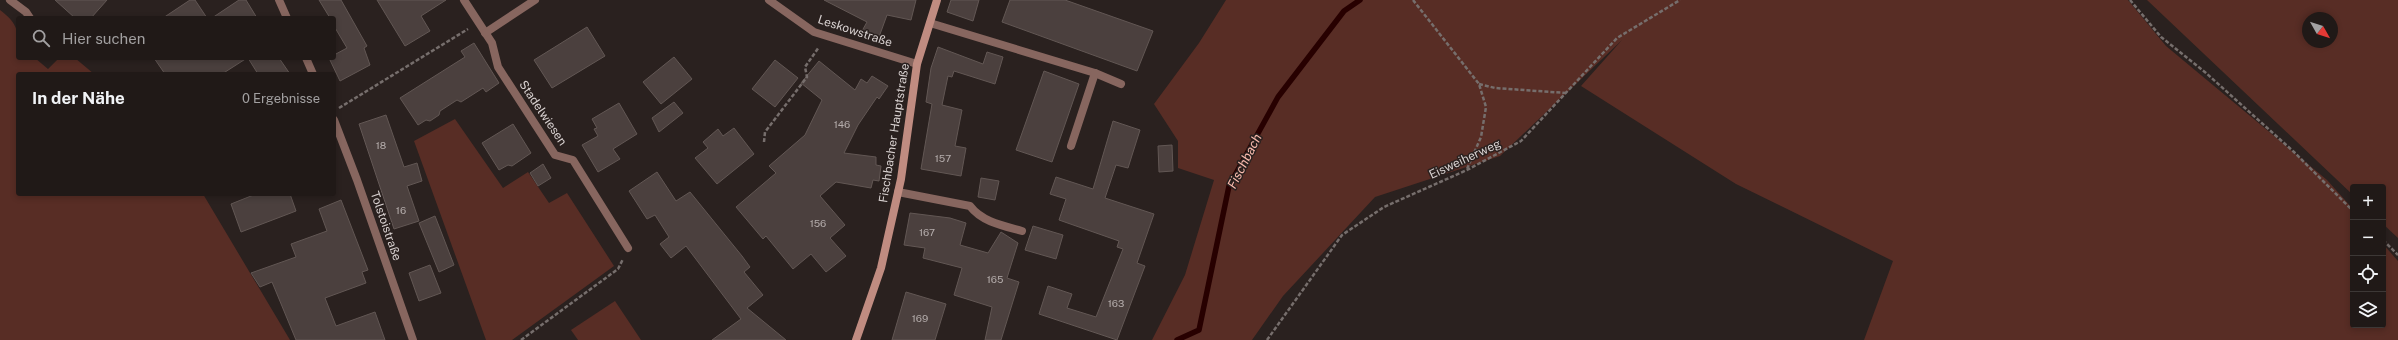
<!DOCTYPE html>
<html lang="de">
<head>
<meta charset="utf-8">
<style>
	body { margin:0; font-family:"Public Sans",sans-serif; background:#282220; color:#f1f3f6 }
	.controls { position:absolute; right:12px; bottom:12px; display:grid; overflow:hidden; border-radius:4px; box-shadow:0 2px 6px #0003 }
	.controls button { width:36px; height:36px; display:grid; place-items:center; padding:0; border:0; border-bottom:1px solid #3d3836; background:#201917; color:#f1f3f6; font:20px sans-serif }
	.compass { position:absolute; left:2302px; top:12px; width:36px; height:36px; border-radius:50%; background:#201917; box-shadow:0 2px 6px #0003; rotate:129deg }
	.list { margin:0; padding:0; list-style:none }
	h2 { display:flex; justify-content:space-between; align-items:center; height:52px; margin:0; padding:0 16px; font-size:17px }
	h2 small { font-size:13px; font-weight:400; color:#a2a0a1 }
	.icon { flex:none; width:22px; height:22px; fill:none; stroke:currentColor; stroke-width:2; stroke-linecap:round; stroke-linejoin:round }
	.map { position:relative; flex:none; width:2398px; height:340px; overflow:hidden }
	.search { position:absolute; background:#201917; box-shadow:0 2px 6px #0003; left:16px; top:16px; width:320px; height:44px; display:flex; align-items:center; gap:10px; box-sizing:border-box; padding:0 14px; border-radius:4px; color:#a2a0a1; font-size:15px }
	.panel { position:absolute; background:#201917; box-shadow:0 2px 6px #0003; left:16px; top:72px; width:320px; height:124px; border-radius:4px }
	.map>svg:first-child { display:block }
	.green { fill:#582d25; fill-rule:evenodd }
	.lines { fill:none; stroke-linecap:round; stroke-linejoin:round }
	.stream { stroke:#270000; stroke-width:5.5 }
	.building { fill:#4b403e; stroke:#625754 }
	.path { stroke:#766e6c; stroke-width:2.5; stroke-dasharray:4 2; stroke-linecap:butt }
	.lane { stroke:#87665f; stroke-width:8 }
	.street { stroke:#87665f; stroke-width:8 }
	.secondary { stroke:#c08c81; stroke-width:8 }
	.labels { text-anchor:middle; stroke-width:3; stroke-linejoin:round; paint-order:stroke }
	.number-label { font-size:10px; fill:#b5adac }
	.street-label { font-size:12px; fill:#d8d1d0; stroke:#2a211f }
	.water-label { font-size:13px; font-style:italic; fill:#fcbcaf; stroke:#2a211f }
</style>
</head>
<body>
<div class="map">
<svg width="2398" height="340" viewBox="0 0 2398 340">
	<rect width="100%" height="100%" fill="#2a211f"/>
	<g class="green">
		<polygon points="1226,0 2128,0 2166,46 2327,180 2353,209 2353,325 2383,325 2383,244 2398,261 2398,340 1864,340 1893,261 1736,184 1581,86 1622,40 1500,156 1375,197 1283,296 1252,340 1152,340 1185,275 1214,180 1178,168 1178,141 1154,104 1199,43"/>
		<path d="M2147,0H2398V238L2383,224V187H2353V195ZM2308,18H2332V42H2308Z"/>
		<path d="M0,10C21,26 18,34 18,58H35L48,69L59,58H75L94,74H18V194H203L290,340H0Z"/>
		<polygon points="455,119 503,188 528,172 549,203 567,193 614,266 512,340 486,340 414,141"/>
		<polygon points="615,301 641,340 578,340 571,330"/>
	</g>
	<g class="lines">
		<polyline class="stream" points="1177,340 1199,330 1229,186 1278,97 1344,11 1360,0"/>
	</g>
	<g class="building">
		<polygon points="55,0 107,0 91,18 75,18"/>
		<polygon points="190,0 195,0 207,18 163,18"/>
		<polygon points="239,0 246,0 257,18 212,18"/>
		<polygon points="319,0 341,0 367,46 364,48 370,65 340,81 329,58 334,58 334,55 347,48 334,26 334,18 330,18"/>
		<polygon points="377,0 446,0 421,16 430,31 405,46"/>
		<polygon points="824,0 916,0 911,20 887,15 879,37 862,31 867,22"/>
		<polygon points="951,0 979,0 973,21 947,12"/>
		<polygon points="1010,0 1065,0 1153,31 1137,71 1002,22"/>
		<polygon points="587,27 605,56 552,88 534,60"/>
		<polygon points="474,43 499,83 486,92 483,88 461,102 457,100 440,111 439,115 430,121 426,120 418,125 400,98 465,57 461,51"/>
		<polygon points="938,47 983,64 987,52 1003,57 995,84 954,71 952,77 948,76 942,105 962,110 955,146 966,148 961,176 921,169 932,104 926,102 931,68"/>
		<polygon points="674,57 692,79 661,104 643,82"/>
		<polygon points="154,58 247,58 222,74 165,74"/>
		<polygon points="248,58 279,58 290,74 258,74"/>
		<polygon points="775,60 798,78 775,107 752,89"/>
		<polygon points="819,61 855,90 861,79 867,83 872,76 888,86 879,99 877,97 858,125 844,153 876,157 876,165 881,166 879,181 873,180 871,188 836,182 820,196 845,225 830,238 846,256 826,272 811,254 793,269 766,236 763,239 736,207 776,173 769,166 805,135 822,100 801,83"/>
		<polygon points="1044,71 1079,84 1052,162 1016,150"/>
		<polygon points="674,102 683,113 659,132 652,118"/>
		<polygon points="619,103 637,134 613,149 620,159 598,172 582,145 598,136 594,129 597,128 592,119"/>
		<polygon points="386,115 404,167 417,163 422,181 407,186 419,221 394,229 359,124"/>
		<polygon points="1113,121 1140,130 1128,168 1116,165 1105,198 1154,214 1137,263 1145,266 1117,340 1039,314 1048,286 1072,294 1067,308 1096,317 1123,249 1117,247 1119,241 1059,220 1066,199 1050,194 1056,177 1093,189"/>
		<polygon points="513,124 531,153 512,166 508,165 499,170 482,143"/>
		<polygon points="734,128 754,154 717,184 695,158 708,148 703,142 718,129 723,136"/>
		<polygon points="1172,145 1173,171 1159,172 1158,146"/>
		<polygon points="543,164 551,178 538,186 530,173"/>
		<polygon points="657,172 676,201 690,192 742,256 750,267 744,272 763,295 747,308 786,340 712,340 741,319 686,246 671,258 660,244 669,237 655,215 647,219 629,191"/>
		<polygon points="981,178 999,181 995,200 978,197"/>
		<polygon points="256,194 290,194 296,211 241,232 231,204"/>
		<polygon points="341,200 368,270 362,272 366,283 325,298 336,326 375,312 385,340 296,340 272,282 260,287 251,273 296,257 291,244 327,231 319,209"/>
		<polygon points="910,213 950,218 966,223 960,245 988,253 1001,232 1018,243 1007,278 1019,282 1001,340 985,340 992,307 954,295 962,268 923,258 925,248 904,245"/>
		<polygon points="435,216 454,265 439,272 419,223"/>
		<polygon points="1033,226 1063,235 1056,259 1025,250"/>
		<polygon points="430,265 441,293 419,301 409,273"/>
		<polygon points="906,292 946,304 935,340 892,340"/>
	</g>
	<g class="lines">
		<g class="path">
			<polyline points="1413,0 1479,84 1486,107 1481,137 1467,169"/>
			<polyline points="2130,0 2161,37 2206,73 2294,152 2353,211"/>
			<polyline points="1479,84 1495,88 1566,93"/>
			<polyline points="339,108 468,29"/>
			<polyline points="764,142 765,132 807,77 805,67 819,47"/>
			<polyline points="2383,240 2398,255"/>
			<polyline points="521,340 618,269 623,259"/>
			<polyline points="1267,340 1342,235 1384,207 1467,170 1521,141 1617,38 1680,0"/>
		</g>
		<g class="lane">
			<polyline points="930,23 1095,73 1121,84"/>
			<polyline points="1071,146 1095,73"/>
			<path d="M898,192L970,206C982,222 1004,226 1022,231"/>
		</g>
		<g class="street">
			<polyline points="10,0 26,12 30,18"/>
			<polyline points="279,0 287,18"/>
			<polyline points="464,0 492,43 498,67 555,155 573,160 628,248"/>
			<polyline points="769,0 814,32 917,64"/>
			<polyline points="485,33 535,0"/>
			<polyline points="306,58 313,74"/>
			<polyline points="334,120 357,180 413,340"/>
		</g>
		<polyline class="secondary" points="856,340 881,268 901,179 917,64 937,0"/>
	</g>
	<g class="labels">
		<g class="number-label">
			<text x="842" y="128">146</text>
			<text x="381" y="149">18</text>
			<text x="943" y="162">157</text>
			<text x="401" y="214">16</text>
			<text x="818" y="227">156</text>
			<text x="927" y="236">167</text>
			<text x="995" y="283">165</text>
			<text x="1116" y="307">163</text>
			<text x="920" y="322">169</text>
		</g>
		<g class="street-label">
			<text transform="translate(855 31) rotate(18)" y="4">Leskowstraße</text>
			<text transform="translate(543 113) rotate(56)" y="4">Stadelwiesen</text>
			<text transform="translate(894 133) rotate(-81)" y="4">Fischbacher Hauptstraße</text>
			<text transform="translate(1465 159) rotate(-25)" y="4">Eisweiherweg</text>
			<text transform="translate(386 226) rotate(71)" y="4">Tolstoistraße</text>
		</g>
		<g class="water-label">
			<text transform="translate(1244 161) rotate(-63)" y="5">Fischbach</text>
		</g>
	</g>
</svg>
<div class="controls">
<button>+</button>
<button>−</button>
<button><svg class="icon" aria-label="locate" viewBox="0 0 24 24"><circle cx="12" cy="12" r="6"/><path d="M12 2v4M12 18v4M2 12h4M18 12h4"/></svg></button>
<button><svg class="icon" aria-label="layers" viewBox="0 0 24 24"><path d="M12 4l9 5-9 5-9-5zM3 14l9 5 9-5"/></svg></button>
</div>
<svg class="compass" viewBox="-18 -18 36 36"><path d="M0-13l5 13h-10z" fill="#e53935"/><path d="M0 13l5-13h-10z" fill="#a2a0a1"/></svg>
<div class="search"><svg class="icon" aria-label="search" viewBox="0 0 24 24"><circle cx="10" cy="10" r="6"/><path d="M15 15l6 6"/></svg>Hier suchen</div>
<section class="panel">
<h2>In der Nähe<small>0 Ergebnisse</small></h2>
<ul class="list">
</ul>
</section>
</div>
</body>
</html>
